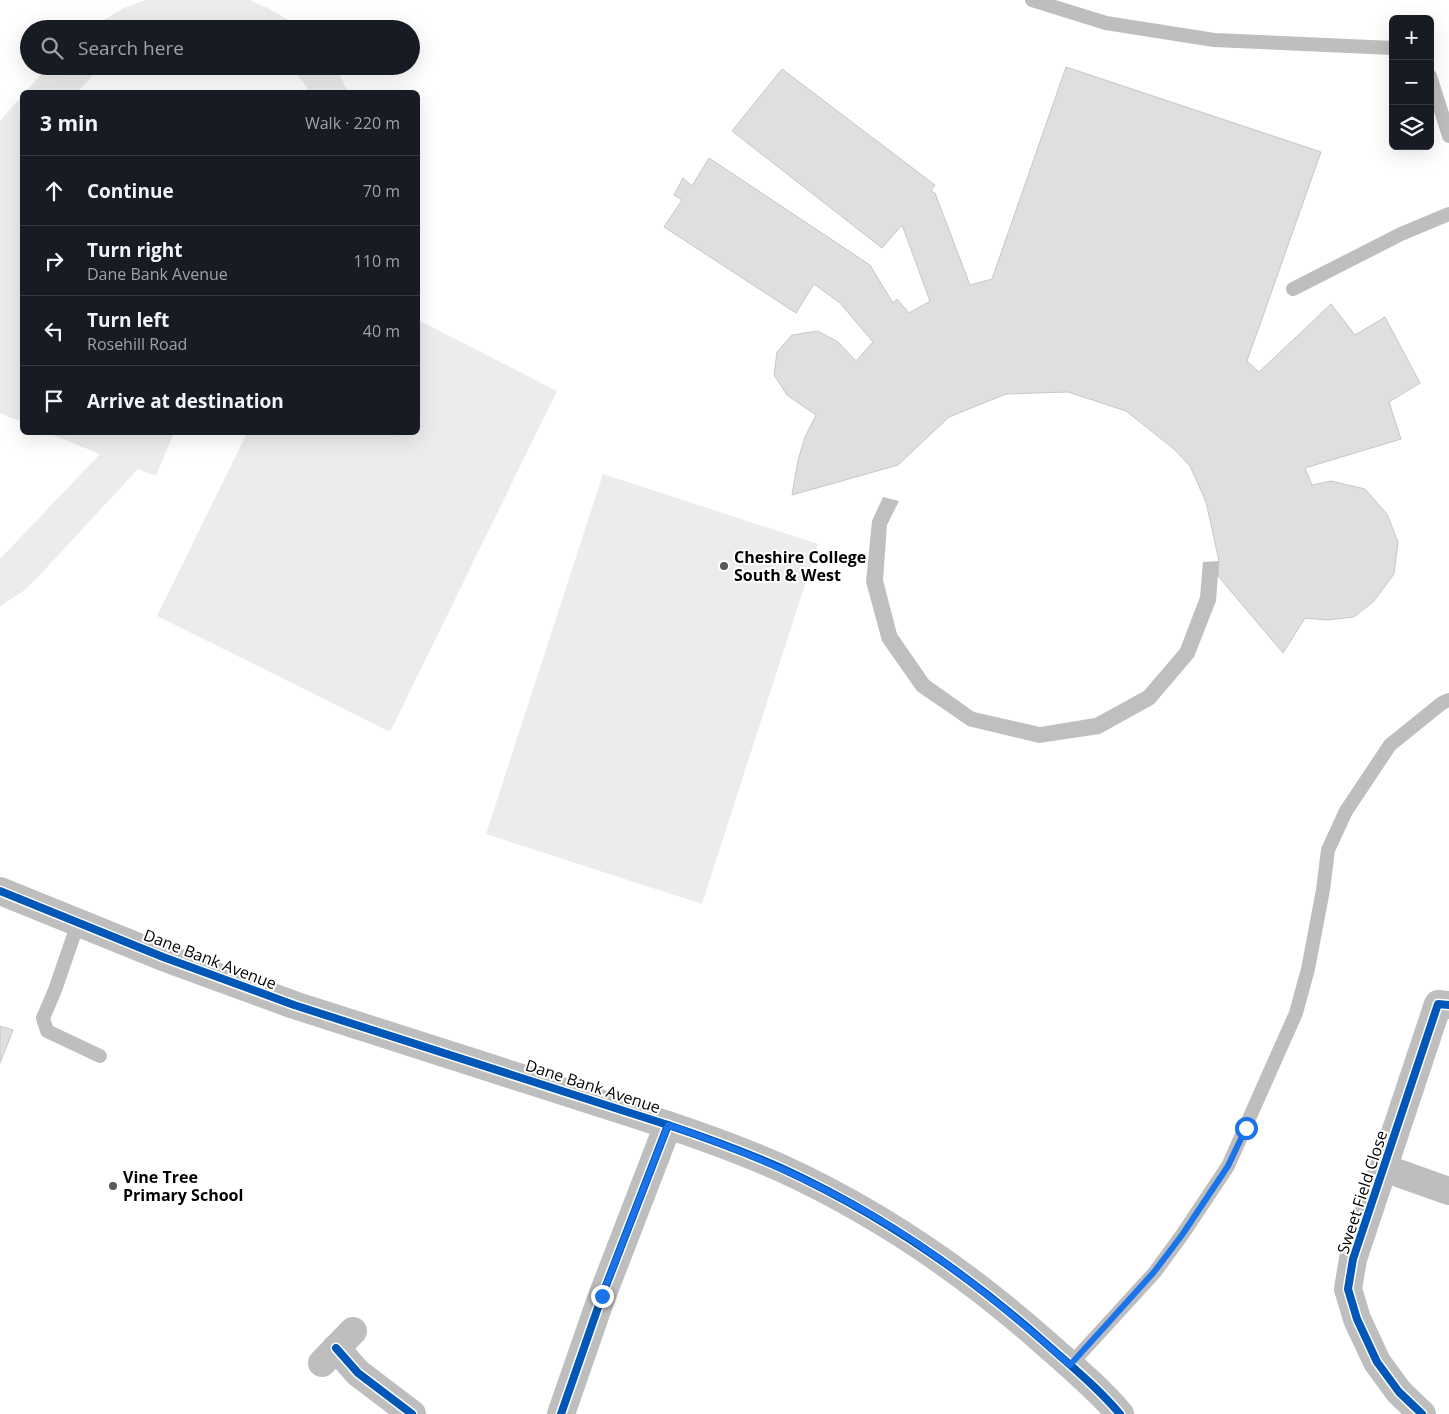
<!DOCTYPE html>
<html lang="en">
<head>
<meta charset="utf-8">
<style>
	body { margin:0; font-family:"Open Sans",sans-serif; background:#242831; color:#f1f3f6 }
	.controls { position:absolute; right:15px; top:15px; display:grid; overflow:hidden; border-radius:8px; box-shadow:0 5px 20px #0002 }
	.controls button { width:45px; height:45px; display:grid; place-items:center; padding:0; border:0; border-bottom:1px solid #363941; background:#171b24; color:#f1f3f6; font:25px sans-serif }
	.stop { position:absolute; width:15px; height:15px; margin:-11px; border:4px solid #1a73e8; border-radius:50%; background:#fff }
	.stop.end { background:#1a73e8; border-color:#fff; box-shadow:0 1px 5px #0008 }
	.list { margin:0; padding:0; list-style:none }
	h2 { display:flex; justify-content:space-between; align-items:center; height:65px; margin:0; padding:0 20px; font-size:21px }
	h2 small { font-size:16px; font-weight:400; color:#9ea1a6 }
	.list li { display:grid; grid-template-columns:32px 1fr auto; gap:15px; align-items:center; box-sizing:border-box; height:70px; padding:0 20px; border-top:1px solid #363941 }
	.list b { display:block; font-size:19px; white-space:nowrap }
	.list p { margin:0; font-size:16px; white-space:nowrap; color:#9ea1a6 }
	.list em { font-size:16px; font-style:normal; color:#9ea1a6 }
	.icon { flex:none; width:28px; height:28px; fill:none; stroke:currentColor; stroke-width:2; stroke-linecap:round; stroke-linejoin:round }
	.map { position:relative; flex:none; width:1449px; height:1414px; overflow:hidden }
	.search { position:absolute; background:#171b24; box-shadow:0 5px 20px #0002; left:20px; top:20px; width:400px; height:55px; display:flex; align-items:center; gap:12px; box-sizing:border-box; padding:0 18px; border-radius:28px; color:#9ea1a6; font-size:19px }
	.panel { position:absolute; background:#171b24; box-shadow:0 5px 20px #0002; left:20px; top:90px; width:400px; height:345px; border-radius:8px }
	.map>svg:first-child { display:block }
	.green { fill:#ececec }
	.water { fill:#bfbfbf }
	.building { fill:#dfdfdf; stroke:#c7c7c7 }
	.lines { fill:none; stroke-linecap:round; stroke-linejoin:round }
	.service { stroke:#bebebe; stroke-width:14 }
	.minor { stroke:#bebebe; stroke-width:28 }
	.tertiary { stroke:#bebebe; stroke-width:28 }
	.cycleway-casing { stroke:#fff; stroke-width:11 }
	.cycleway { stroke:#0057b8; stroke-width:8 }
	.route { stroke:#1a73e8; stroke-width:6 }
	.poi-dot { fill:#595959; stroke:#fff; stroke-width:2 }
	.labels { text-anchor:middle; stroke-width:4; stroke-linejoin:round; paint-order:stroke }
	.poi-label { font-size:16px; font-weight:bold; fill:#000; stroke:#fff; text-anchor:start }
	.street-label { font-size:16px; fill:#000; stroke:#fff }
</style>
</head>
<body>
<div class="map">
<svg width="1449" height="1414" viewBox="0 0 1449 1414">
	<rect width="100%" height="100%" fill="#fff"/>
	<g class="green">
		<path d="M145,0H249C268,7 285,17 301,29H224C203,23 188,27 166,29C141,31 114,29 88,29L126,7Z"/>
		<polygon points="49,66 102,66 77,92 25,92"/>
		<polygon points="289,66 335,66 348,92 309,92 303,82"/>
		<polygon points="22,96 22,422 0,413 0,121"/>
		<polygon points="418,320 557,391 390,732 157,616 247,433 418,432"/>
		<polygon points="48,433 174,433 156,476 138,469 37,578 22,592 0,606 0,559 100,454"/>
		<polygon points="603,474 818,544 702,904 486,834"/>
	</g>
	<polygon class="water" points="883,497 899,501 887,525 883,580 897,634 929,680 974,712 1040,727 1095,718 1144,691 1180,649 1200,597 1203,562 1219,561 1216,601 1194,657 1154,704 1100,734 1039,743 968,726 917,691 882,641 866,582 872,521"/>
	<g class="building">
		<polygon points="1066,67 1321,152 1247,361 1259,372 1331,304 1355,335 1385,317 1420,383 1389,402 1401,439 1305,468 1312,485 1331,481 1365,489 1387,514 1398,542 1394,574 1374,601 1354,617 1328,620 1305,618 1283,653 1218,576 1219,561 1206,502 1190,466 1174,449 1126,411 1068,392 1006,394 949,417 898,465 792,495 798,460 805,437 816,415 787,395 774,375 777,352 792,335 818,331 838,342 856,361 873,342 840,303 814,284 796,313 664,227 682,200 674,195 683,178 692,186 709,158 870,265 893,303 897,299 909,313 930,301 902,225 882,248 732,131 782,69 935,185 931,191 935,193 970,285 992,279"/>
		<polygon points="0,1026 13,1030 0,1063"/>
	</g>
	<g class="lines">
		<g class="service">
			<polyline points="1032,0 1106,23 1214,40 1393,48"/>
			<polyline points="1430,76 1449,136"/>
			<polyline points="1293,289 1401,234 1449,214"/>
			<polyline points="78,923 55,990 43,1018 47,1031 100,1056"/>
			<polyline points="1070,1365 1155,1272 1182,1235 1228,1166 1296,1013 1308,969 1323,890 1328,850 1346,811 1390,745 1442,703 1449,700"/>
		</g>
		<g class="minor">
			<polyline points="1384,1168 1449,1191"/>
			<polyline points="336,1348 358,1373 412,1414"/>
			<polyline points="322,1363 353,1331"/>
			<polyline points="561,1414 602,1296 668,1125"/>
			<polyline points="1422,1414 1399,1392 1377,1362 1357,1319 1348,1289 1353,1259 1438,1004 1449,1005"/>
		</g>
		<path class="tertiary" d="M0,891L163,957L294,1005L668,1125C707,1138 745,1152 781,1168C877,1212 965,1272 1043,1341C1069,1364 1097,1387 1120,1414"/>
		<defs>
			<g id="cycleway">
				<path d="M0,891L163,957L294,1005L668,1125C707,1138 745,1152 781,1168C877,1212 965,1272 1043,1341C1069,1364 1097,1387 1120,1414"/>
				<polyline points="336,1348 358,1373 412,1414"/>
				<polyline points="561,1414 602,1296 668,1125"/>
				<polyline points="1422,1414 1399,1392 1377,1362 1357,1319 1348,1289 1353,1259 1438,1004 1449,1005"/>
			</g>
		</defs>
		<use href="#cycleway" class="cycleway-casing"/>
		<use href="#cycleway" class="cycleway"/>
	</g>
	<g class="lines">
		<path class="route" d="M602,1296L668,1125C755,1154 839,1191 915,1242C970,1279 1021,1321 1070,1365L1154,1272L1182,1235L1228,1166L1246,1128"/>
	</g>
	<g class="poi-dot">
		<circle cx="724" cy="566" r="5"/>
		<circle cx="113" cy="1186" r="5"/>
	</g>
	<g class="labels">
		<g class="poi-label">
			<text x="734" y="563">Cheshire College<tspan x="734" dy="18">South &amp; West</tspan></text>
			<text x="123" y="1183">Vine Tree<tspan x="123" dy="18">Primary School</tspan></text>
		</g>
		<g class="street-label">
			<text transform="translate(210 959) rotate(21)" y="6">Dane Bank Avenue</text>
			<text transform="translate(593 1086) rotate(18)" y="6">Dane Bank Avenue</text>
			<text transform="translate(1362 1192) rotate(-72)" y="6">Sweet Field Close</text>
		</g>
	</g>
</svg>
<div class="controls">
<button>+</button>
<button>−</button>
<button><svg class="icon" aria-label="layers" viewBox="0 0 24 24"><path d="M12 4l9 5-9 5-9-5zM3 14l9 5 9-5"/></svg></button>
</div>
<div class="stop" style="left:1246px;top:1128px"></div>
<div class="stop end" style="left:602px;top:1296px"></div>
<div class="search"><svg class="icon" aria-label="search" viewBox="0 0 24 24"><circle cx="10" cy="10" r="6"/><path d="M15 15l6 6"/></svg>Search here</div>
<section class="panel">
<h2>3 min<small>Walk · 220 m</small></h2>
<ul class="list">
<li><svg class="icon" aria-label="ahead" viewBox="0 0 24 24"><path d="M12 20V5M6 11l6-6 6 6"/></svg><div><b>Continue</b></div><em>70 m</em></li>
<li><svg class="icon" aria-label="right" viewBox="0 0 24 24"><path d="M7 20v-9h11M14 6l5 5-5 5"/></svg><div><b>Turn right</b><p>Dane Bank Avenue</p></div><em>110 m</em></li>
<li><svg class="icon" aria-label="left" viewBox="0 0 24 24"><path d="M17 20v-9H6M10 6l-5 5 5 5"/></svg><div><b>Turn left</b><p>Rosehill Road</p></div><em>40 m</em></li>
<li><svg class="icon" aria-label="arrive" viewBox="0 0 24 24"><path d="M6 21V4h12l-3 4 3 4H6"/></svg><div><b>Arrive at destination</b></div></li>
</ul>
</section>
</div>
</body>
</html>
